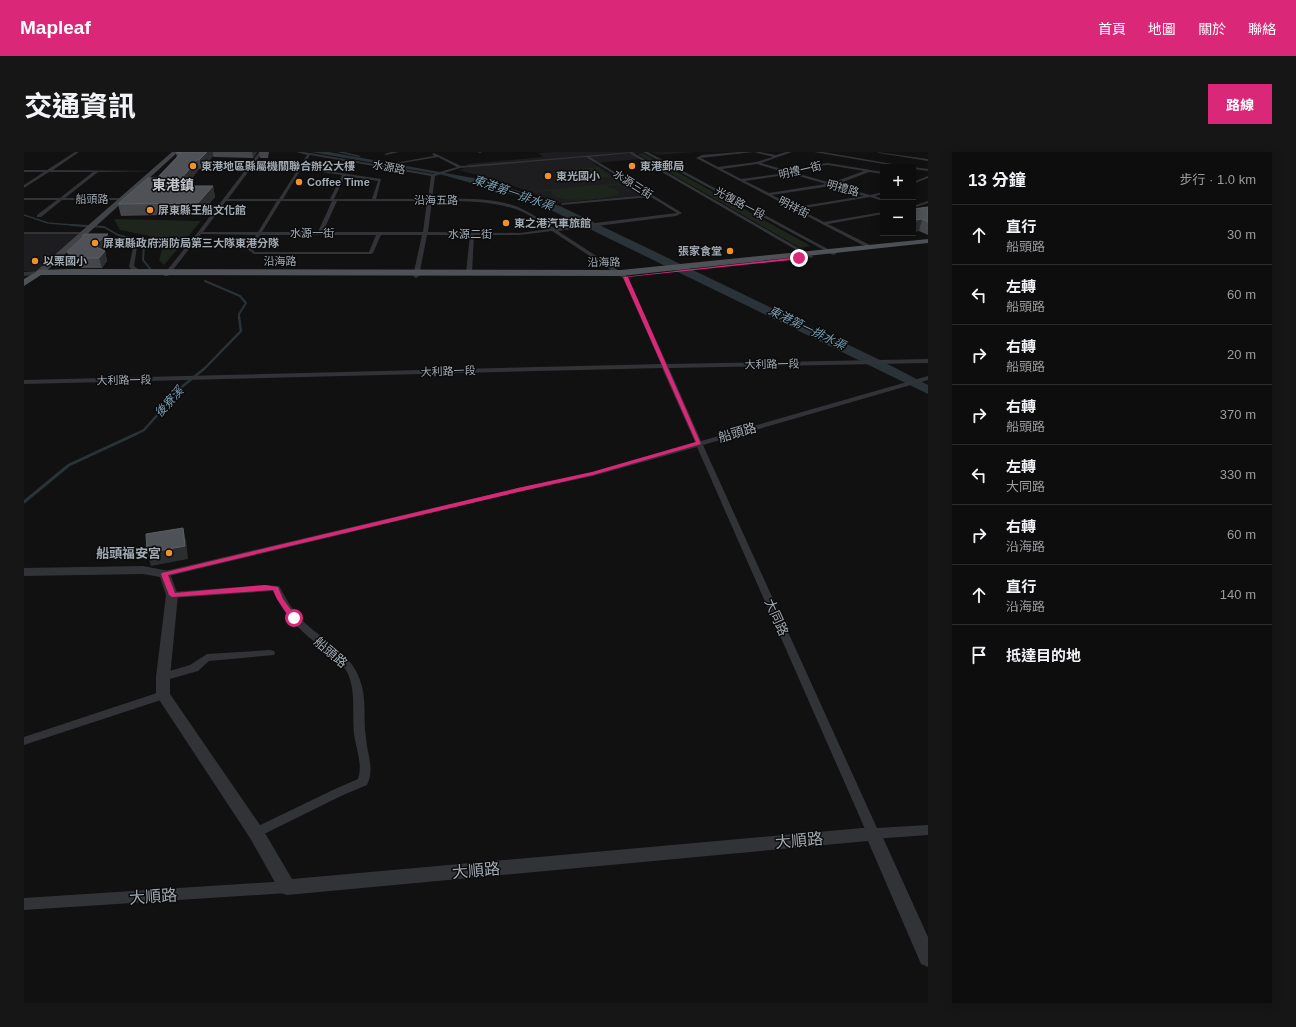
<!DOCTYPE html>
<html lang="zh-TW">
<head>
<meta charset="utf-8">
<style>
	body { margin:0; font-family:Arial,"Noto Sans TC",sans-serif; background:#161617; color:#f1f3f6 }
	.controls { position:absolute; right:12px; top:12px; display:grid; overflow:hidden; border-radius:0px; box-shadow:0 2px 10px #0003 }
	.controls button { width:36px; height:36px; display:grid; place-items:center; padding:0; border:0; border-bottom:1px solid #2d2d2e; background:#0d0d0e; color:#f1f3f6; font:20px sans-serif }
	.stop { position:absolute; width:12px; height:12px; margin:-9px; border:3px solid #db2777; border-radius:50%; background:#fff }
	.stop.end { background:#db2777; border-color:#fff; box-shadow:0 1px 4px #0008 }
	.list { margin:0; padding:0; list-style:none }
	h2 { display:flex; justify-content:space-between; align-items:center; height:52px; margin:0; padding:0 16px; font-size:17px }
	h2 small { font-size:13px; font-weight:400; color:#9a9c9e }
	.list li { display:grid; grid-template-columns:26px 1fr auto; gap:12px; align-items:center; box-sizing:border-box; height:60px; padding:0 16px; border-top:1px solid #2d2d2e }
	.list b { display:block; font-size:15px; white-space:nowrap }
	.list p { margin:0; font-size:13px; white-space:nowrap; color:#9a9c9e }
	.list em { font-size:13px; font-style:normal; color:#9a9c9e }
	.icon { flex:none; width:22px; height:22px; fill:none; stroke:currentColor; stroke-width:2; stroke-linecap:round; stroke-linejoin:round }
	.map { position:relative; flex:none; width:904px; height:851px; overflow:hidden; border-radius:0px }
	header { display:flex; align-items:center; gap:24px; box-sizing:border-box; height:56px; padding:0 20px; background:#db2777; color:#fff }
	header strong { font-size:19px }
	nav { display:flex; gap:22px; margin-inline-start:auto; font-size:14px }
	.intro { display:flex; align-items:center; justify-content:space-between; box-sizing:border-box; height:96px; padding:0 24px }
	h1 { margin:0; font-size:28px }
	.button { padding:10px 18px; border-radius:0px; background:#db2777; color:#fff; font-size:14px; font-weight:700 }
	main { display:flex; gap:24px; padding:0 24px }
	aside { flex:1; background:#0d0d0e; border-radius:0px; box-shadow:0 2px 10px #0003 }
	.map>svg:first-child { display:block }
	.built { fill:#1d1d1f }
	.green { fill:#1d251d }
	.water { fill:#293338 }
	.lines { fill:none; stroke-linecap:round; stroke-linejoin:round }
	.stream-far3 { stroke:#293338; stroke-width:1.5 }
	.stream-far2 { stroke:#293338; stroke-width:2 }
	.stream-far1 { stroke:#293338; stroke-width:2.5 }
	.stream { stroke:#293338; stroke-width:3 }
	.minor { fill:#323337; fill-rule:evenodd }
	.tertiary { fill:#323337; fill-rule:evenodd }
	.secondary { fill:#404347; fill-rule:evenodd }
	.primary { fill:#4e5156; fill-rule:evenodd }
	.wall { fill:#44464a }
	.shaded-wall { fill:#2b2d2f }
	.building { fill:#4e5155; stroke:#5b5f64 }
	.route { fill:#db2777 }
	.poi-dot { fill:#f1912a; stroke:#0c0c0d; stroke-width:1.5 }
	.labels { text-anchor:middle; stroke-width:3; stroke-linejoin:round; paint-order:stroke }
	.far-poi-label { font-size:11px; font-weight:bold; fill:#a2aab3; stroke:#0c0c0d; text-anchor:start }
	.far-street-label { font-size:11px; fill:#a2aab3; stroke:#0c0c0d }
	.far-water-label { font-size:12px; font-style:italic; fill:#789daf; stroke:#0c0c0d }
	.street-label { font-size:13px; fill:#a2aab3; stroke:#0c0c0d }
	.poi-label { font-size:13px; font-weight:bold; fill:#a2aab3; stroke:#0c0c0d; text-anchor:end }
	.far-district-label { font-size:14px; font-weight:bold; fill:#c3c8cf; stroke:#0c0c0d }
	.near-street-label { font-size:16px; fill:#a2aab3; stroke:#0c0c0d }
</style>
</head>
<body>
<header>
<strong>Mapleaf</strong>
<nav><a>首頁</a><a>地圖</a><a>關於</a><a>聯絡</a></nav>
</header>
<div class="intro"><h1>交通資訊</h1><a class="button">路線</a></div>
<main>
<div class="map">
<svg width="904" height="851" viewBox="0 0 904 851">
	<rect width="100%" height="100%" fill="#111112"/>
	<g class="built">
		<polygon points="528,0 671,0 634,3 627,0 608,1 617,7 570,11 560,5 621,43 534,51 482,31 434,18 446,15 442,12 519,5 514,1"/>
		<polygon points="0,82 54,82 11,119 0,119"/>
	</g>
	<g class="green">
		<polygon points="619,1 787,94 776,96 613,2"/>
		<polygon points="574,15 587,25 560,27 547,17"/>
		<path d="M595,31L598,33L583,34L595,39V41L592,43C578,47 538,52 527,42L528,39L510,40L508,39Z"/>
		<polygon points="90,67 177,69 140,113 135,108 138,98 136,91 125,84 96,78"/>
	</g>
	<polygon class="water" points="287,0 305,0 460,28 504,42 538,55 856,208 904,233 904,242 504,47 419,23"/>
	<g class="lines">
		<polyline class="stream-far3" points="0,63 24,71 61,74"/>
		<g class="stream-far2">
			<polyline points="47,73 80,75 94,83 109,87 120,94 119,108 127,118"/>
			<polyline points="181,129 216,144 222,151 215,162 215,166"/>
		</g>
		<polyline class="stream-far1" points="110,283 120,278 159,234 181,216 217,179 215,165"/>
		<polyline class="stream" points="0,350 45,313 112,282"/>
		<g class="minor">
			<polygon points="51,0 55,0 29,18 132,19 74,20 41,46 98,46 99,48 38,48 17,65 13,65 13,63 33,48 0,48 0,46 36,46 69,20 25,20 0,36 0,33 20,20 0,20 0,18 23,18"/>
			<path d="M235,0H239L204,47H255L283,3L272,0H280L409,22L433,15L414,5L372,12L370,11L410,4L408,2L410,1L437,14L608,0L790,105L786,106L605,1L566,5L658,61L652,64L534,79L603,124L643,212L904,207V211L645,216L677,289L904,224V228L679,293L853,676L904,673V683L849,687L845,686L673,295L569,324L494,340L141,425L138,424L137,422L138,420L141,419L494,336L568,320L671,290L638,216L0,232V228L637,212L599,126L528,79L496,83H450L448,121L445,123L442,121L446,83H403L395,124L392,126L389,124L398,83H357L349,101L347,102H230L223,97L232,83L177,82L144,124H140V122L174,80ZM286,3L407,24L404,47H352L357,27L278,15ZM562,5L624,43L538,51L537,53L627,45L653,61L530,76C522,71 513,65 504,60C477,44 439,47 408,47L411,24L436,16ZM277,17L318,23L306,47H259ZM321,24L354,29L348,47H310ZM202,49H253L234,80H179ZM257,49H308L294,80H238ZM313,49H403L399,80H299ZM408,49C438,49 471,48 499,60C508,64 517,72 525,77L496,81L404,80ZM236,83H352L345,100H231L228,97Z"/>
			<polygon points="313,0 320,0 337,4 335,5"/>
			<polygon points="367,0 375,0 362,3 360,2"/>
			<polygon points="453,0 458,0 456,1"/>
			<polygon points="619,0 624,0 813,102 809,103"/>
			<path d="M715,0H736L752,3L762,0H768L737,11L768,20L794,12L804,11L859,20V22L845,20L811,33L846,43L859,40V42L851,44L859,47V49L846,45L775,57L800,70L859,60V62L804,72L848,94V96H844L672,6L678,3ZM730,0L749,5L732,10L694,15L677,6ZM733,12L762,21L717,27L698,17ZM804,13L840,19L807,31L772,21L795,14ZM768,22L802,32L745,41L721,29ZM807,34L840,44L772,55L748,43Z"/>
			<polygon points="790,0 799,0 886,15 877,15"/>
			<polygon points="853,0 904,7 904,9 855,1"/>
			<polygon points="889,15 904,17 904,19 889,17"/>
			<polygon points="904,24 904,26 889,32 889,30"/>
			<polygon points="904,49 904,51 889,56 889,54"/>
			<polygon points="0,80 60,80 62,81 60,82 0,82"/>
			<polygon points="73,83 101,87 113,95 110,114 115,118 115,120 111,120 105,115 109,96 98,89 71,85"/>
			<polygon points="15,119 18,121 17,122 0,124 0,120"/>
			<path d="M241,433L255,434C262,446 267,457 277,467C296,487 327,500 336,528C343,546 339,567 342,586C343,602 351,617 343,633L319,643L232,686L228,685L226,681L228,677L311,637L334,627C339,612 332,597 330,582C328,562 332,540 324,522C318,508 302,499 291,490C273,476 258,460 249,439L148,446L143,443L148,440Z"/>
			<polygon points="246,498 250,499 251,501 250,503 185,509 174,519 139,529 135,528 134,525 135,522 166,513 183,502"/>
			<polygon points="139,539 143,540 144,543 143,546 0,593 0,585"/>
			<polygon points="263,729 268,731 269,735 268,739 263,741 0,758 0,746"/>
		</g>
		<polygon class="tertiary" points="119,414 145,419 154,443 146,525 146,542 238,676 268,727 849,675 855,677 904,785 904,815 897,812 844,689 263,743 257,741 226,686 132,543 132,525 142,443 136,425 119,422 0,424 0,416"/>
		<polygon class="secondary" points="148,0 154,0 18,123 12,123 12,119"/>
		<polygon class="primary" points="904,87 904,91 597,124 44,123 17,123 0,134 0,127 15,118 44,117 597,118"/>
	</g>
	<g class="wall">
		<polygon points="154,0 233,0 229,6 190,5 189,4 178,17 175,17 162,34 189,34 191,45 176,62 97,64 94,52 133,26 153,6 152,1"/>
		<polygon points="235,0 245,0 244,6 236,6"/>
		<polygon points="904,55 904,83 895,79 889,80 889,57"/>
		<polygon points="86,91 78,98 81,99 83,109 78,116 58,116 46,109 43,100"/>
	</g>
	<g class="shaded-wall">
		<polygon points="183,0 189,0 189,4 178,17 176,7"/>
		<polygon points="228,0 233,0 229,6"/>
		<polygon points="173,8 175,17 154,44 151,34"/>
		<polygon points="189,34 191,45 176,62 174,51"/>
		<polygon points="898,67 895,79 889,80 892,68"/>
		<polygon points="84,82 86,91 73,103 70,94"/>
		<polygon points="81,99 83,109 78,116 75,106"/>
		<polygon points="159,376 162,388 164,407 127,414 123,401"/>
	</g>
	<g class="building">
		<polygon points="154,0 183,0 176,7 173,8 151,34 189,34 174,51 94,52 124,26 133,26 157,1 152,1"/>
		<polygon points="904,55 904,70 898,67 892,68 889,67 889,57"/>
		<polygon points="63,82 84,82 70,94 81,99 75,106 55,106 43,100 59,85 59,83"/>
		<polygon points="159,376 161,394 123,401 122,382"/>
	</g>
	<polygon class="route" points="775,105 777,107 604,125 677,292 569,323 494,340 144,423 151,441 241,433 254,435 259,447 273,466 272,468 267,468 253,447 249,438 148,445 145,443 137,422 138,421 494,336 568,320 672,290 599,125"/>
	<g class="poi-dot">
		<circle cx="169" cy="14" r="4"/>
		<circle cx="608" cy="14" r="4"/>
		<circle cx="524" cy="24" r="4"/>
		<circle cx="275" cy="30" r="4"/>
		<circle cx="126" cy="58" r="4"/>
		<circle cx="482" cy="71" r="4"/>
		<circle cx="71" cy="91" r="4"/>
		<circle cx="706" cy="99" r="4"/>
		<circle cx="11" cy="109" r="4"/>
		<circle cx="145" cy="401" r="4"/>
	</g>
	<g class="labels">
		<g class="far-poi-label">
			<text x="177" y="18">東港地區縣屬機關聯合辦公大樓</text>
			<text x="616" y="18">東港郵局</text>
			<text x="532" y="28">東光國小</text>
			<text x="283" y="34">Coffee Time</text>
			<text x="134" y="62">屏東縣王船文化館</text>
			<text x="490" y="75">東之港汽車旅館</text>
			<text x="79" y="95">屏東縣政府消防局第三大隊東港分隊</text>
			<text x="698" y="103" text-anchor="end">張家食堂</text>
			<text x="19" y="113">以栗國小</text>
		</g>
		<g class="far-street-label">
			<text transform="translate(365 15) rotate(10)" y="4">水源路</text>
			<text transform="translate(776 18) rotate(-13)" y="4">明禮一街</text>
			<text transform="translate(609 32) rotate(32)" y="4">水源三街</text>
			<text transform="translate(819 36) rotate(16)" y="4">明禮路</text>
			<text x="68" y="51">船頭路</text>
			<text x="412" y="52">沿海五路</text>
			<text transform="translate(716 51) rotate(28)" y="4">光復路一段</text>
			<text transform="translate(770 55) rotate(27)" y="4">明祥街</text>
			<text x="288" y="85">水源一街</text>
			<text x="446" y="86">水源二街</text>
			<text x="256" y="113">沿海路</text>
			<text transform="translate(580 110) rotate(-1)" y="4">沿海路</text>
			<text transform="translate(748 212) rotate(-1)" y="4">大利路一段</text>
			<text transform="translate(424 219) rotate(-2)" y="4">大利路一段</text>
			<text transform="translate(100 228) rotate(-1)" y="4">大利路一段</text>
		</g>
		<g class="far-water-label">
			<text transform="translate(489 41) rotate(19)" y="4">東港第一排水渠</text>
			<text transform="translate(783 176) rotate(26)" y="4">東港第一排水渠</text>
			<text transform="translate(145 250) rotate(-48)" y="4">後寮溪</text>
		</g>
		<g class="street-label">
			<text transform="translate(713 280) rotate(-16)" y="5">船頭路</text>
			<text transform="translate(753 465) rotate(66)" y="5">大同路</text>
			<text transform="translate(307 500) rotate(41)" y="5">船頭路</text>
		</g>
		<g class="poi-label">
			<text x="137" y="406">船頭福安宮</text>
		</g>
		<g class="far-district-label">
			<text x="149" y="38">東港鎮</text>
		</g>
		<g class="near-street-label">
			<text transform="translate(775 688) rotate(-5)" y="6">大順路</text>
			<text transform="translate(452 718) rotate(-5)" y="6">大順路</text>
			<text transform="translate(129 744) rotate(-4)" y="6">大順路</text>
		</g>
	</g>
</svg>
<div class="controls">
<button>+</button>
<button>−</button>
</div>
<div class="stop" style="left:270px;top:466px"></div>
<div class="stop end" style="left:775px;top:106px"></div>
</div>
<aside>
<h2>13 分鐘<small>步行 · 1.0 km</small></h2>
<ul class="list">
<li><svg class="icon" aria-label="ahead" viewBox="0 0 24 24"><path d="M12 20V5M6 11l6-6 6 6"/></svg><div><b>直行</b><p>船頭路</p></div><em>30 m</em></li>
<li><svg class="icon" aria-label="left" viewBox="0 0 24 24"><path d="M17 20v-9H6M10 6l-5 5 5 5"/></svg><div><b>左轉</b><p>船頭路</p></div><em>60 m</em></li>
<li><svg class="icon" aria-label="right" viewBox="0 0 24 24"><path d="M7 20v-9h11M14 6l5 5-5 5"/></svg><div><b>右轉</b><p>船頭路</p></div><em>20 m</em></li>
<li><svg class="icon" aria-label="right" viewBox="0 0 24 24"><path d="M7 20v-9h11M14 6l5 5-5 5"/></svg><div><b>右轉</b><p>船頭路</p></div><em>370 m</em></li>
<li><svg class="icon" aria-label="left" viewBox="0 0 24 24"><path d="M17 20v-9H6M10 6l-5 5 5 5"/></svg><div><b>左轉</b><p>大同路</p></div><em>330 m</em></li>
<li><svg class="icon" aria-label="right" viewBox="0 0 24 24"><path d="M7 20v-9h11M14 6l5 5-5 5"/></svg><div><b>右轉</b><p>沿海路</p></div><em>60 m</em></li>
<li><svg class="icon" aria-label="ahead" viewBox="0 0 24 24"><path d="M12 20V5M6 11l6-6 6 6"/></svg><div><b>直行</b><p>沿海路</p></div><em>140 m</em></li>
<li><svg class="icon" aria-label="arrive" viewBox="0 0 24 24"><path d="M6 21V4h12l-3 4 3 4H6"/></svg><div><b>抵達目的地</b></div></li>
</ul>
</aside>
</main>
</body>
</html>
